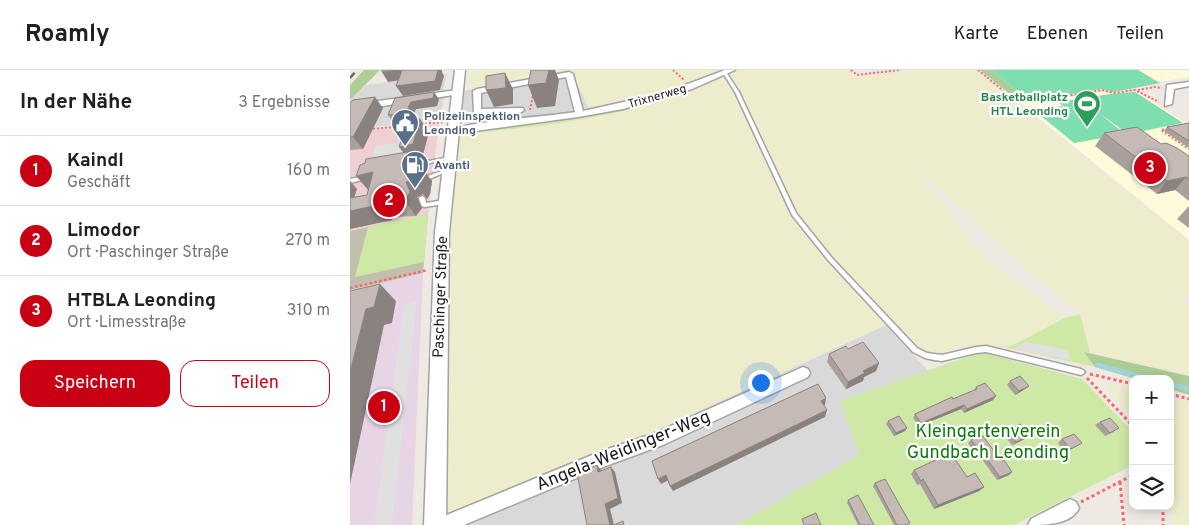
<!DOCTYPE html>
<html lang="de">
<head>
<meta charset="utf-8">
<style>
	body { margin:0; font-family:Overpass,sans-serif; background:#f6f6f6; color:#202124 }
	.controls { position:absolute; right:15px; bottom:15px; display:grid; overflow:hidden; border-radius:10px; box-shadow:0 2px 12px #0003 }
	.controls button { width:45px; height:45px; display:grid; place-items:center; padding:0; border:0; border-bottom:1px solid #e0e0e0; background:#fff; color:#202124; font:25px sans-serif }
	.you { position:absolute; left:410px; top:312px; width:18px; height:18px; margin:-12px; border:4px solid #fff; border-radius:50%; background:#1a73e8; box-shadow:0 0 0 8px #1a73e833 }
	.badge { display:grid; place-items:center; width:32px; height:32px; border-radius:50%; background:#c90014; color:#fff; font-size:16px; font-weight:700 }
	.pin { position:absolute; translate:-50% -50%; border:2px solid #fff; box-shadow:0 1px 5px #0006 }
	.list { margin:0; padding:0; list-style:none }
	h2 { display:flex; justify-content:space-between; align-items:center; height:65px; margin:0; padding:0 20px; font-size:21px }
	h2 small { font-size:16px; font-weight:400; color:#757577 }
	.list li { display:grid; grid-template-columns:32px 1fr auto; gap:15px; align-items:center; box-sizing:border-box; height:70px; padding:0 20px; border-top:1px solid #e0e0e0 }
	.list b { display:block; font-size:19px; white-space:nowrap }
	.list p { margin:0; font-size:16px; white-space:nowrap; color:#757577 }
	.list em { font-size:16px; font-style:normal; color:#757577 }
	.actions { display:flex; gap:10px; padding:15px 20px }
	.actions a { flex:1; padding:11px 0; border:1px solid #c90014; border-radius:15px; text-align:center; font-size:18px; color:#c90014 }
	.actions .main { background:#c90014; color:#fff }
	.icon { flex:none; width:28px; height:28px; fill:none; stroke:currentColor; stroke-width:2; stroke-linecap:round; stroke-linejoin:round }
	.map { position:relative; flex:none; width:839px; height:455px; overflow:hidden }
	header { display:flex; align-items:center; gap:30px; box-sizing:border-box; height:70px; padding:0 25px; background:#fff; border-bottom:1px solid #e0e0e0 }
	header strong { font-size:24px }
	nav { display:flex; gap:28px; margin-inline-start:auto; font-size:18px }
	main { display:flex }
	aside { flex:1; background:#fff }
	.map>svg:first-child { display:block }
	.residential { fill:#dad9d9 }
	.commercial { fill:#efd0d2 }
	.industrial { fill:#e7d4e5 }
	.education { fill:#fffbda }
	.construction { fill:#c2c0ad }
	.farmland { fill:#edeccc }
	.grass { fill:#cee9a6 }
	.forest { fill:#acce96 }
	.pitch { fill:#7edeaf }
	.parking { fill:#e0e0e0 }
	.lines { fill:none; stroke-linecap:round; stroke-linejoin:round }
	.stream { stroke:#a1d5dc; stroke-width:4.5 }
	.service-casing { stroke:#a3a3a3; stroke-width:3 }
	.minor-casing { stroke:#a3a3a3; stroke-width:3 }
	.tertiary-casing { stroke:#a3a3a3; stroke-width:3 }
	.path-far2 { stroke:#fb6666; stroke-width:2; stroke-dasharray:2 2; stroke-linecap:butt }
	.path-far1 { stroke:#fb6666; stroke-width:2.5; stroke-dasharray:2.5 2.5; stroke-linecap:butt }
	.path { stroke:#fb6666; stroke-width:3; stroke-dasharray:3 3; stroke-linecap:butt }
	.service { fill:#fff; fill-rule:evenodd }
	.minor { fill:#fff; fill-rule:evenodd }
	.tertiary { fill:#fff; fill-rule:evenodd }
	.rail { stroke:#6a6a6a; stroke-width:2.5; stroke-dasharray:7 7; stroke-linecap:butt }
	.wall { fill:#a9a09c }
	.shaded-wall { fill:#8a827f }
	.building { fill:#c5bab5; stroke:#8a827f }
	.labels { text-anchor:middle; stroke-width:4.5; stroke-linejoin:round; paint-order:stroke }
	.far-street-label { font-size:12px; fill:#1c1c1c; stroke:#fff }
	.far-leisure-label { font-size:12px; font-weight:bold; fill:#27864d; stroke:#fff; text-anchor:end }
	.far-service-label { font-size:12px; font-weight:bold; fill:#4e5e75; stroke:#fff; text-anchor:start }
	.street-label { font-size:15px; fill:#1c1c1c; stroke:#fff }
	.near-park-label { font-size:18px; fill:#0c7a0a; stroke:#fff }
	.near-street-label { font-size:18px; fill:#1c1c1c; stroke:#fff }
</style>
</head>
<body>
<header>
<strong>Roamly</strong>
<nav><a>Karte</a><a>Ebenen</a><a>Teilen</a></nav>
</header>
<main>
<aside>
<h2>In der Nähe<small>3 Ergebnisse</small></h2>
<ul class="list">
<li><span class="badge">1</span><div><b>Kaindl</b><p>Geschäft</p></div><em>160 m</em></li>
<li><span class="badge">2</span><div><b>Limodor</b><p>Ort · Paschinger Straße</p></div><em>270 m</em></li>
<li><span class="badge">3</span><div><b>HTBLA Leonding</b><p>Ort · Limesstraße</p></div><em>310 m</em></li>
</ul>
<div class="actions"><a class="main">Speichern</a><a>Teilen</a></div>
</aside>
<div class="map">
<svg width="839" height="455" viewBox="0 0 839 455">
	<rect width="100%" height="100%" fill="#eee9e2"/>
	<g class="residential">
		<polygon points="221,0 238,36 246,39 205,46 119,55 116,50 112,48 114,21"/>
		<polygon points="97,4 93,22 0,36 0,30 16,15"/>
		<polygon points="94,26 90,49 88,51 0,59 0,40"/>
		<polygon points="536,255 578,301 491,331 509,385 386,455 95,455 95,444 251,381 299,364"/>
	</g>
	<polygon class="commercial" points="89,54 78,144 0,161 0,62"/>
	<polygon class="industrial" points="73,203 62,455 0,455 0,220"/>
	<g class="education">
		<polygon points="788,0 836,0 839,1 839,7 808,12"/>
		<polygon points="753,22 765,24 787,22 836,53 839,52 839,170 669,32 693,31"/>
	</g>
	<polygon class="construction" points="78,144 73,203 0,220 0,161"/>
	<g class="farmland">
		<polygon points="118,0 376,0 292,30 246,39 238,37 221,0 123,19 118,16"/>
		<polygon points="388,0 499,0 506,7 556,0 625,0 839,172 839,228 830,230 839,234 839,305 740,283 730,244 659,184 565,96 629,182 715,248 662,275 654,277 632,275 616,276 584,284 575,283 568,278 542,252 299,364 251,381 95,444 98,195 101,133 110,66 118,61 121,63 203,54 268,42 325,27 347,19"/>
		<polygon points="757,313 783,318 783,346 757,319"/>
		<polygon points="820,328 839,333 839,455 823,455"/>
	</g>
	<g class="grass">
		<path d="M386,0H388C305,42 213,55 121,63L118,61L157,58L253,43L346,17Z"/>
		<polygon points="78,144 74,192 5,207 18,157"/>
		<polygon points="730,244 740,283 735,282 745,297 654,277 663,275 715,248"/>
		<polygon points="631,282 732,309 783,362 783,395 664,455 386,455 509,385 490,331"/>
	</g>
	<g class="forest">
		<polygon points="14,0 30,0 0,30 0,15"/>
		<polygon points="630,0 642,0 673,26 674,29 666,29"/>
		<polygon points="734,282 839,306 839,325 820,319 820,309 786,309 745,297"/>
	</g>
	<g class="pitch">
		<polygon points="642,0 788,0 810,13 764,22 751,19 692,29 674,29 673,26"/>
		<polygon points="785,22 833,53 778,64 749,43 775,64 724,73 685,41 712,36 728,48 708,32 760,24"/>
	</g>
	<g class="parking">
		<polygon points="65,70 61,83 21,90 25,76"/>
		<polygon points="67,231 42,455 24,455 54,235"/>
		<polygon points="675,272 718,280 720,290 663,279"/>
	</g>
	<g class="lines">
		<g class="stream">
			<polyline points="747,295 800,309"/>
			<polyline points="820,314 839,319"/>
		</g>
		<defs>
			<g id="service">
				<polygon points="374,2 376,2 389,22 446,143 482,188 567,278 577,283 584,284 592,285 626,277 636,276 731,299 733,300 735,302 733,304 731,305 636,282 626,283 592,291 584,290 575,288 563,282 478,190 442,145 385,22 373,3"/>
				<polygon points="100,87 102,88 102,89 57,97 55,96 57,95"/>
				<polygon points="97,99 101,99 101,100 79,109 76,113 74,114 72,112 75,107"/>
				<polygon points="15,106 17,107 17,109 0,113 0,109"/>
				<polygon points="72,126 75,128 76,133 95,130 98,132 95,134 74,137 71,135 69,128"/>
			</g>
			<g id="minor">
				<path d="M375,0H385L342,19L273,39L228,47L103,64L99,61C110,52 204,46 225,42L216,7L131,23V39L173,38L174,40L170,43L124,44L123,21L127,19L219,2L223,4L233,41L314,23Z"/>
				<polygon points="839,12 839,16 824,19 822,34 815,36 817,15"/>
				<polygon points="107,20 110,20 110,24 0,41 0,35"/>
				<polygon points="453,297 458,299 460,303 458,307 313,375 253,397 114,455 84,455 87,449 252,381 305,363"/>
				<path d="M720,429L726,432L729,438C721,455 695,455 678,455L681,449Z"/>
			</g>
			<polygon id="tertiary" points="105,0 115,0 99,162 96,455 74,455 85,162"/>
		</defs>
		<use href="#service" class="service-casing"/>
		<use href="#minor" class="minor-casing"/>
		<use href="#tertiary" class="tertiary-casing"/>
		<g class="path-far2">
			<polyline points="323,0 334,10"/>
			<polyline points="501,0 507,5 549,0"/>
			<polyline points="628,0 666,31 693,30 752,20 764,23 785,20 809,32"/>
			<polyline points="788,20 805,17 812,18"/>
			<polyline points="180,40 183,25"/>
			<polyline points="71,54 93,52"/>
			<polyline points="19,59 58,56"/>
			<polyline points="818,59 811,60 839,79"/>
		</g>
		<polyline class="path-far1" points="0,218 78,200"/>
		<g class="path">
			<polyline points="740,304 783,314"/>
			<polyline points="737,308 783,356"/>
			<polyline points="820,324 839,329"/>
			<polyline points="770,412 774,455"/>
			<polyline points="731,432 783,405"/>
			<polyline points="813,436 813,455"/>
		</g>
		<use href="#service" class="service"/>
		<use href="#minor" class="minor"/>
		<use href="#tertiary" class="tertiary"/>
		<polyline class="rail" points="0,8 7,0"/>
	</g>
	<g class="wall">
		<polygon points="89,29 87,36 66,39 61,50 70,49 79,62 72,88 62,89 68,97 67,99 82,111 80,124 77,129 73,124 67,127 72,138 66,146 43,147 42,150 0,159 0,111 7,119 4,127 17,125 54,83 57,52 43,53 38,45"/>
		<polygon points="0,33 33,38 13,79 0,80"/>
		<polygon points="839,53 839,78 814,61 817,57"/>
		<polygon points="754,63 811,74 839,86 839,131 825,120 807,124 745,76"/>
		<polygon points="839,136 839,158 827,149"/>
		<polygon points="498,279 529,293 526,301 514,307 513,311 496,319 477,292 479,284"/>
		<polygon points="660,311 679,316 675,319 665,325 657,315"/>
		<polygon points="626,317 643,330 614,343 611,339 569,356 563,348 565,344 624,320"/>
		<polygon points="538,351 557,358 555,361 544,366 536,354"/>
		<polygon points="750,352 764,362 755,366 745,355"/>
		<polygon points="657,361 675,369 662,375 653,364"/>
		<polygon points="712,369 732,373 716,382 708,373"/>
		<polygon points="621,370 652,391 659,405 647,410 631,388 629,389 618,373"/>
		<polygon points="564,400 617,407 634,417 629,421 584,439 570,414 567,415 561,404"/>
		<polygon points="525,413 559,455 544,455 523,416"/>
		<polygon points="498,430 524,455 508,455 497,433"/>
	</g>
	<g class="shaded-wall">
		<polygon points="52,0 58,9 38,12 32,2"/>
		<polygon points="88,0 92,0 92,2 94,6 90,20 53,26 46,16"/>
		<polygon points="199,0 205,0 209,10 205,36 187,38 178,15"/>
		<polygon points="155,3 163,19 163,34 144,37 136,20"/>
		<polygon points="84,22 89,29 87,36 66,39 60,52 55,44 61,32"/>
		<polygon points="25,27 33,38 13,79 3,67"/>
		<polygon points="70,49 79,62 72,88 62,89 68,97 66,113 62,109 73,124 67,127 72,138 66,146 55,131 56,112 55,99 56,86 49,77"/>
		<polygon points="71,96 82,111 80,124 77,129 66,114"/>
		<polygon points="23,102 19,121 6,106"/>
		<polygon points="836,107 825,120 807,124 817,111"/>
		<polygon points="0,111 7,119 0,139"/>
		<polygon points="30,132 43,147 42,150 0,159 0,141"/>
		<polygon points="30,214 46,231 42,253 34,255 0,414 0,302 16,239"/>
		<polygon points="529,293 526,301 514,307 513,311 496,319 498,312 513,301"/>
		<polygon points="679,316 675,319 665,325 669,321"/>
		<polygon points="646,326 643,330 614,343 617,339"/>
		<polygon points="476,328 475,335 470,338 471,331"/>
		<polygon points="614,335 611,339 569,356 571,353"/>
		<polygon points="477,340 475,347 323,421 320,416"/>
		<polygon points="557,358 555,361 544,366 546,363"/>
		<polygon points="679,366 675,369 662,375 666,372"/>
		<polygon points="247,395 251,400 253,407 248,402"/>
		<polygon points="261,397 265,402 272,433 260,439 264,455 260,455 255,434"/>
		<polygon points="662,402 659,405 647,410 650,407"/>
		<polygon points="316,405 319,410 311,414 308,409"/>
		<polygon points="634,417 629,421 584,439 588,435"/>
	</g>
	<g class="building">
		<polygon points="32,0 50,0 32,2"/>
		<polygon points="52,0 88,0 85,11 46,16"/>
		<polygon points="181,0 199,0 196,13 178,15"/>
		<polygon points="155,3 156,18 136,20 136,6"/>
		<polygon points="84,22 83,28 61,32 55,44 38,45 45,28"/>
		<polygon points="25,27 3,67 0,67 0,33 3,30"/>
		<polygon points="70,49 63,74 49,77 57,51"/>
		<polygon points="839,53 839,71 817,57"/>
		<polygon points="787,57 811,74 816,73 827,78 839,86 839,109 836,107 817,111 754,63"/>
		<polygon points="57,82 55,99 59,98 64,101 71,96 69,109 66,114 62,109 56,112 60,122 55,131 30,132 29,135 0,141 0,128 17,125 23,102 6,106 10,95 15,93 16,89"/>
		<polygon points="30,214 24,237 16,239 0,302 0,221"/>
		<polygon points="513,272 529,293 513,301 515,303 498,312 479,284 496,276 498,279"/>
		<polygon points="670,306 679,316 669,321 660,311"/>
		<polygon points="635,313 646,326 617,339 614,335 571,353 565,344 602,327 603,329 627,319 626,317"/>
		<polygon points="468,314 476,328 471,331 477,340 320,416 316,405 308,409 302,391"/>
		<polygon points="549,346 557,358 546,363 538,351"/>
		<polygon points="760,348 769,358 760,363 750,352"/>
		<polygon points="670,354 679,366 666,372 657,361"/>
		<polygon points="724,364 732,373 721,379 712,369"/>
		<polygon points="632,365 652,391 654,390 662,402 650,407 634,385 633,385 621,370"/>
		<polygon points="601,383 617,407 625,403 634,417 588,435 573,409 571,411 564,400"/>
		<polygon points="247,395 248,402 261,397 268,428 255,434 260,455 237,455 227,403"/>
		<polygon points="535,409 560,453 557,455 547,455 525,413"/>
		<polygon points="508,425 524,455 510,455 498,430"/>
		<polygon points="466,443 471,455 454,455 452,449"/>
		<polygon points="273,451 274,455 264,455"/>
	</g>
	<defs>
		<symbol id="stadium-pin" viewBox="-11 -11 22 30"><path d="M0 17L-7.5 6A9.5 9.5 0 1 1 7.5 6Z" fill="#2e9e5b" stroke="#fff"/><path d="M0-5a6.5 5 0 1 0 0 10a6.5 5 0 1 0 0-10ZM-3.5-1.8h7v3.6h-7Z" fill="#fff"/></symbol>
		<symbol id="civic-pin" viewBox="-11 -11 22 30"><path d="M0 17L-7.5 6A9.5 9.5 0 1 1 7.5 6Z" fill="#5c6f8a" stroke="#fff"/><path d="M-.6-6.5H3V-4.5H.6V-3L4-1V1h2V6H-6V1h2V-1L-.6-3ZM-1.2 2.5V6h2.4V2.5Z" fill="#fff"/></symbol>
		<symbol id="fuel-pin" viewBox="-11 -11 22 30"><path d="M0 17L-7.5 6A9.5 9.5 0 1 1 7.5 6Z" fill="#5c6f8a" stroke="#fff"/><path d="M-5.5-6h7V0h2V4h1.3V-2.5L3-4.5l.8-.8L6-3V5H2.5V1h-1V6h-7ZM-4.2-4.7v3.2H.2V-4.7Z" fill="#fff"/></symbol>
	</defs>
	<g fill-rule="evenodd">
		<use href="#stadium-pin" x="721" y="18" width="32" height="43"/>
		<use href="#civic-pin" x="39" y="37" width="32" height="43"/>
		<use href="#fuel-pin" x="49" y="79" width="32" height="43"/>
	</g>
	<g class="labels">
		<g class="far-street-label">
			<text transform="translate(307 26) rotate(-16)" y="4">Trixnerweg</text>
		</g>
		<g class="far-leisure-label">
			<text x="718" y="31">Basketballplatz<tspan x="718" dy="14">HTL Leonding</tspan></text>
		</g>
		<g class="far-service-label">
			<text x="74" y="50">Polizeiinspektion<tspan x="74" dy="14">Leonding</tspan></text>
			<text x="84" y="99">Avanti</text>
		</g>
		<g class="street-label">
			<text transform="translate(90 227) rotate(-88)" y="5">Paschinger Straße</text>
		</g>
		<g class="near-park-label">
			<text x="638" y="367">Kleingartenverein<tspan x="638" dy="21">Gundbach Leonding</tspan></text>
		</g>
		<g class="near-street-label">
			<text transform="translate(273 380) rotate(-22)" y="6">Angela-Weidinger-Weg</text>
		</g>
	</g>
</svg>
<div class="controls">
<button>+</button>
<button>−</button>
<button><svg class="icon" aria-label="layers" viewBox="0 0 24 24"><path d="M12 4l9 5-9 5-9-5zM3 14l9 5 9-5"/></svg></button>
</div>
<div class="you"></div>
<div class="pin badge" style="left:34px;top:337px">1</div>
<div class="pin badge" style="left:39px;top:131px">2</div>
<div class="pin badge" style="left:800px;top:98px">3</div>
</div>
</main>
</body>
</html>
